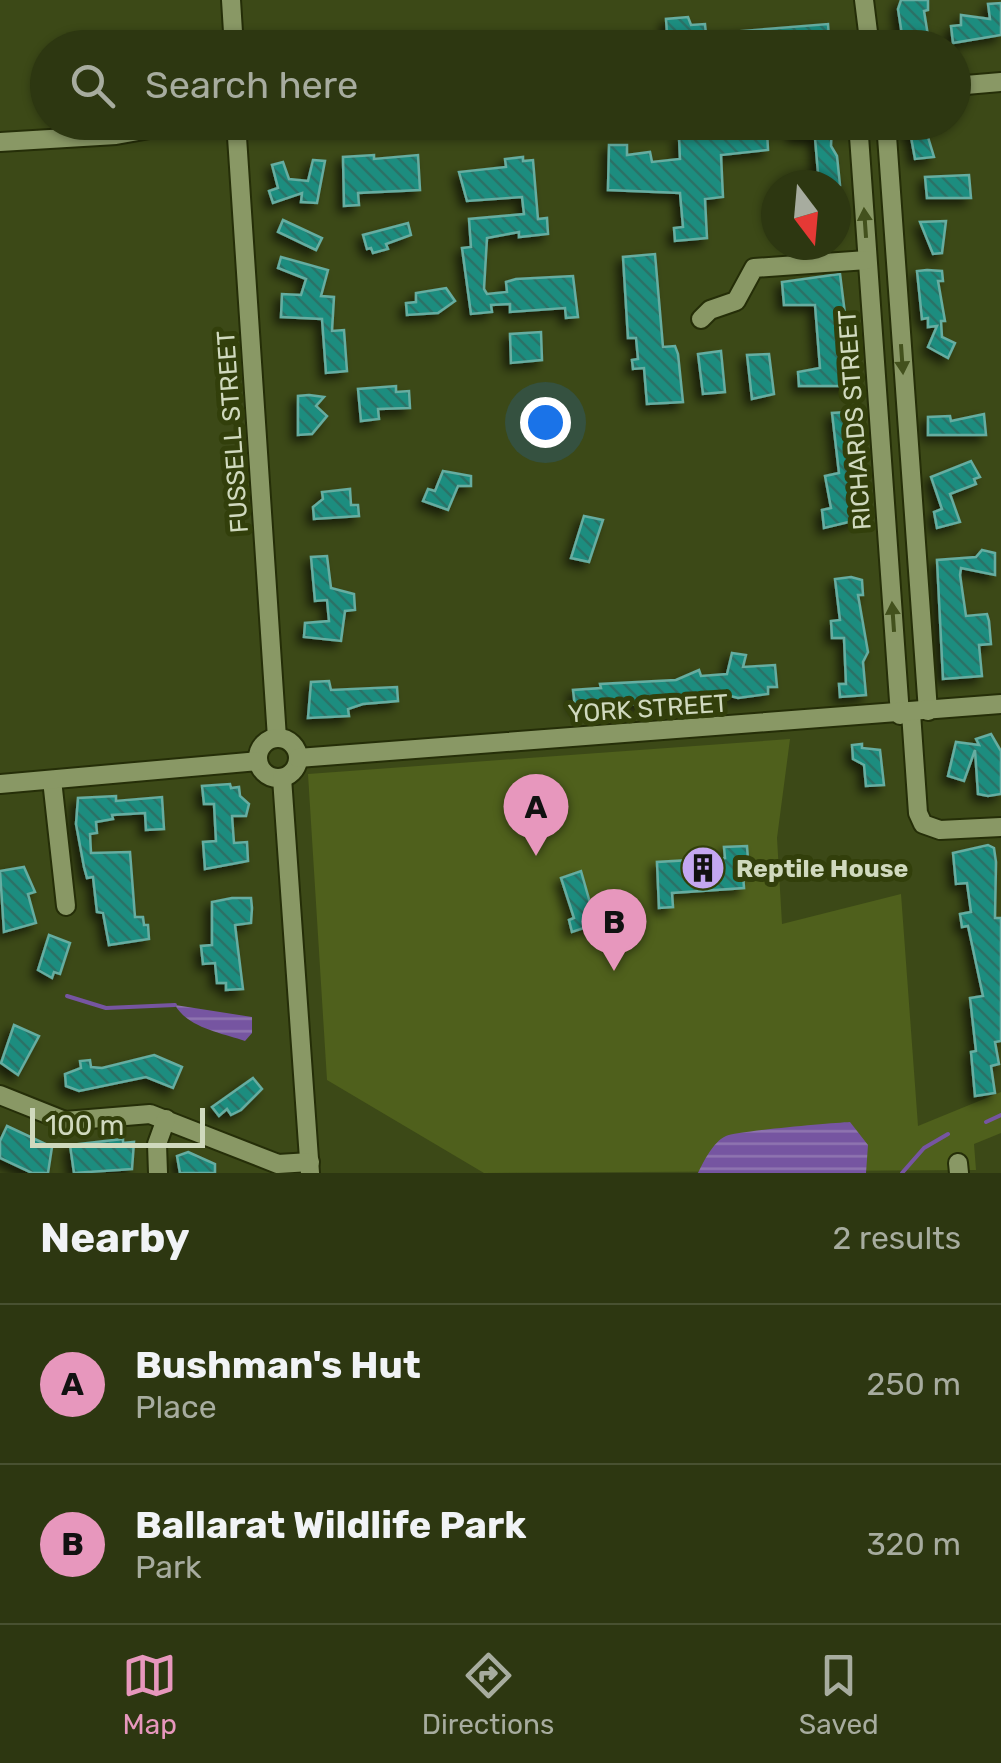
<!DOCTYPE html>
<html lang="en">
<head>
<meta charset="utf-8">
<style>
	body { margin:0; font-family:Rubik,sans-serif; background:#39421f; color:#f1f3f6 }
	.compass { position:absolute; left:761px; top:170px; width:90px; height:90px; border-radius:50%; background:#2d3711; box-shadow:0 2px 8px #0004; rotate:164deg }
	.scale { position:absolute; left:30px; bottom:25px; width:175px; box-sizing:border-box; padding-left:10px; border:5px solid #d0d9be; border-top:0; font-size:28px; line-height:35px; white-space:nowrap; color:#d0d9be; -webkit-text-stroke:8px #323f0b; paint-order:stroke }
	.you { position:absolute; left:545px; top:422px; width:35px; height:35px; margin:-25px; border:8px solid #fff; border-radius:50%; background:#1a73e8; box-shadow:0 0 0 15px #1a73e833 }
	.badge { display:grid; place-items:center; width:65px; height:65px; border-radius:50%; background:#e797bd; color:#111; font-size:32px; font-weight:700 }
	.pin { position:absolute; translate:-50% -82px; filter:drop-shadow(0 2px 5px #0008) }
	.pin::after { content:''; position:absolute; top:52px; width:35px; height:30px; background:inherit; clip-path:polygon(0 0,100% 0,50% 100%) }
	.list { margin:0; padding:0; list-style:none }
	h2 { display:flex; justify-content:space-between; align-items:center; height:130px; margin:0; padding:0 40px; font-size:42px }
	h2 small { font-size:32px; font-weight:400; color:#a7ac9f }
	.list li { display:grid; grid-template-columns:65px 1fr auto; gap:30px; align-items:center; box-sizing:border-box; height:160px; padding:0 40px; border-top:2px solid #485131 }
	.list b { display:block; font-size:38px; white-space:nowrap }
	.list p { margin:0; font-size:32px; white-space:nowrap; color:#a7ac9f }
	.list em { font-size:32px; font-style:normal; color:#a7ac9f }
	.icon { flex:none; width:55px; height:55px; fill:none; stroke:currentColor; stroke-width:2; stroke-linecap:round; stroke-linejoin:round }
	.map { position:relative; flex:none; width:1001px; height:1173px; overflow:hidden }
	.search { position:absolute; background:#2d3711; box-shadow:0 2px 8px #0004; left:30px; right:30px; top:30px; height:110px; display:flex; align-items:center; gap:25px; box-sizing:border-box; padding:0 35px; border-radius:55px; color:#a7ac9f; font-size:38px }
	.sheet { height:450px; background:#2d3711 }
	nav { display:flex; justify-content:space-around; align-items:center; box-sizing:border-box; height:140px; border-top:2px solid #485131; background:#2d3711; font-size:28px; color:#a7ac9f }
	nav a { display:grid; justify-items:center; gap:5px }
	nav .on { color:#e797bd }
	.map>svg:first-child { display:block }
	.park { fill:#4f601c }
	.water { fill:url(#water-rules) }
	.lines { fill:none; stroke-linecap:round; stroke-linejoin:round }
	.stream { stroke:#7655a1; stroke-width:4 }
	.building { fill:url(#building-back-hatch); stroke:#66ada1; stroke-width:2.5; filter:url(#shadow) }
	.minor-casing { stroke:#252e08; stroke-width:22 }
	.minor { stroke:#899865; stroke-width:18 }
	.oneway { fill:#43511d }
	.labels { text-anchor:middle; stroke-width:10; stroke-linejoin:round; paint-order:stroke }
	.street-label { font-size:25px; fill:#d0d9be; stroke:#323f0b }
	.poi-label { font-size:25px; font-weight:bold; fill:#d0d9be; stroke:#323f0b; text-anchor:start }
</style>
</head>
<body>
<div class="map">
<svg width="1001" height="1173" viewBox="0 0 1001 1173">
	<defs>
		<pattern id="water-rules" width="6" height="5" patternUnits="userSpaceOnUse" patternTransform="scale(2.5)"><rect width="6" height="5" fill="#7655a1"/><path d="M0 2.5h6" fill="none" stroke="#8f75b0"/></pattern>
		<pattern id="building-back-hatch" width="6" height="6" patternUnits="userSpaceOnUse" patternTransform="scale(2.5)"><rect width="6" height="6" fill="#1f8d7f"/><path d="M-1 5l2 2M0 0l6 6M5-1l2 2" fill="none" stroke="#2a7266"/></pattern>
		<filter id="shadow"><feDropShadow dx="-5.5" dy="5.5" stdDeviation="5" flood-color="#0009"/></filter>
	</defs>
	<rect width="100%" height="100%" fill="#3c4917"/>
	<polygon class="park" points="790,739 777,838 782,924 901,894 918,1126 1001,1092 1001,1133 974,1144 976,1170 484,1173 327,1080 308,774"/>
	<g class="water">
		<path d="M175,1005L252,1017V1033L245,1041C222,1033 188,1028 175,1005Z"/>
		<path d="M850,1122L868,1145L866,1173H698C704,1161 713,1142 726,1136C736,1131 832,1123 850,1122Z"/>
	</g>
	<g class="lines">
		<g class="stream">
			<polyline points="67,996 106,1008 175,1005"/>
			<polyline points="986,1122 1001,1115"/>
			<polyline points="902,1173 924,1148 948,1134"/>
		</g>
	</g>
	<g class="building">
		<polygon points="901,0 928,0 928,10 924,11 930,48 904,48 898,9"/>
		<polygon points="1001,3 1001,35 953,43 951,26 961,25 961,15 990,19 988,4"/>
		<polygon points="688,17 691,25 705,24 706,34 828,24 829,39 825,48 668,48 666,19"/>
		<polygon points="794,122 832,124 831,146 837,156 840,185 819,185 815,138 793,136"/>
		<polygon points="924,124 934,157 915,159 909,126"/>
		<polygon points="767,130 768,150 721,155 723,197 705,199 707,238 675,241 674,228 683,227 680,193 608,190 609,145 627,145 627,155 650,152 652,162 680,159 679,137"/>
		<polygon points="374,155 374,159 418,155 420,190 358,193 359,205 344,206 343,157"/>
		<polygon points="523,157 523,161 533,160 538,219 547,218 548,234 519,237 519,232 487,238 484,289 487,294 507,292 506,282 516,279 573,276 578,317 566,318 565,308 510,312 510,304 491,305 492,312 471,314 462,248 471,247 469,219 524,214 522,197 467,201 459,172 506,167 505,159"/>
		<polygon points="313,160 325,161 317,203 301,202 302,193 273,203 269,191 278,188 272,165 283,162 289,179 308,181"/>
		<polygon points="969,175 971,198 927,198 925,177"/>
		<polygon points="283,220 322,238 316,250 278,232"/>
		<polygon points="946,221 942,253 933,254 920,222"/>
		<polygon points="408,223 411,235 386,244 388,249 373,253 371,248 367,249 363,235"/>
		<polygon points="655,254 663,347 675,346 678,354 683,402 647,404 644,368 633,369 632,360 638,359 636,338 628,338 623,257"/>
		<polygon points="281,257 328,270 321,296 334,297 332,331 344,330 347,371 326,373 322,319 281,317 282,294 301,295 306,279 278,268"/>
		<polygon points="927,270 942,271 943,281 938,281 945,321 941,321 942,337 955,343 948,358 928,347 937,326 928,327 928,318 922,319 917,271"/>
		<polygon points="840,274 854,386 799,386 798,372 820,368 815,305 784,305 782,282"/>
		<polygon points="446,288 455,301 438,313 407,315 406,303 416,302 416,293"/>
		<polygon points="541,332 542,360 511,363 510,334"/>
		<polygon points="721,351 725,392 703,394 698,354"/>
		<polygon points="769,354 774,394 752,399 747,355"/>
		<polygon points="396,386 396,392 409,391 410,408 378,409 379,419 361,421 358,389"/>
		<polygon points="309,395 324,397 316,406 327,416 312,434 298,435 298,396"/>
		<polygon points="846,412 850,442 858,449 859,461 853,466 857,520 824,528 822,510 831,508 825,476 839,473 832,413"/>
		<polygon points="984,414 986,435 928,435 928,417 950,416 951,421"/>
		<polygon points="971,461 980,477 974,479 976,484 950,494 960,522 937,528 934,512 942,509 931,477"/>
		<polygon points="443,471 471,476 471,486 458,486 448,510 423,501 428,489 435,491"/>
		<polygon points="350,489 351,505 358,505 359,516 314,519 313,507 323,499 322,492"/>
		<polygon points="584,516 603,520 589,562 571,558"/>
		<polygon points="982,550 995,553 995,575 961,568 960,575 966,616 987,614 989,621 991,644 979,645 982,676 943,679 937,560 976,557"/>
		<polygon points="327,556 331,588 354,594 355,610 345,611 341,641 304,637 305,623 329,621 327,600 315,601 311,557"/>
		<polygon points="851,577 862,580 863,595 858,595 868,652 863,662 866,695 840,697 839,684 846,684 844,638 832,638 831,621 840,620 835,579"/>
		<polygon points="732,653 746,655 743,667 775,665 777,687 768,687 768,694 738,698 723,694 692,700 691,695 653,698 654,703 575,707 573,690 601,688 600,684 676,680 699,670 701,676 727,674"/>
		<polygon points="329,681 331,690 397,687 398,701 363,704 348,709 349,716 308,718 311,682"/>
		<polygon points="991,734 1001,751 1001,794 988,796 978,794 975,750 964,781 948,776 956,742 979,745 976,739"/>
		<polygon points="862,744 862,748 880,750 884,785 866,786 864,765 853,759 852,745"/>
		<polygon points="230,784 231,788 239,787 240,796 249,804 246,816 232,816 234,843 247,842 248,861 205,869 203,842 216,841 214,804 204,804 202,786"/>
		<polygon points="116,796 116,801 162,797 164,829 146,830 145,813 112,815 113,819 96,822 97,833 90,834 91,853 130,852 135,917 143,917 144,925 148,925 149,939 109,945 103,913 97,912 93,877 87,878 84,867 76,824 78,798"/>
		<polygon points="988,845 994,848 996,862 995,918 1001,918 1001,1041 995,1042 999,1064 991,1066 995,1093 975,1096 971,1052 976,1051 970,998 983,996 968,926 962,927 960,914 971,912 967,883 956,884 953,853"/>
		<polygon points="747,846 749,874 743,874 744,888 672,893 673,907 659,908 657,862 725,858 724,847"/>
		<polygon points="24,867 35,892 28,894 36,923 4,932 0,871"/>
		<polygon points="581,871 596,924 572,932 569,920 574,918 561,878"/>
		<polygon points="232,898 251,898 252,908 251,923 235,925 243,989 226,990 226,983 217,983 215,963 203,964 201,946 212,945 212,902"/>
		<polygon points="49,935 70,943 60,974 54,972 52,978 38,970"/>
		<polygon points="14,1025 39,1036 18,1075 1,1063"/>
		<polygon points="154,1055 182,1067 173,1088 146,1077 79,1091 66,1086 65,1074 81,1068 80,1061 90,1060 91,1067 102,1068"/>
		<polygon points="253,1078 262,1089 241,1110 231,1115 227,1109 219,1116 212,1107"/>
		<polygon points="7,1126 52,1147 48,1173 32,1173 0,1158 0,1141"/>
		<polygon points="123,1139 123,1143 134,1142 132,1169 74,1173 70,1145"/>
		<polygon points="188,1152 215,1164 215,1173 180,1173 177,1156"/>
	</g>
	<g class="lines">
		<defs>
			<g id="minor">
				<polyline points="231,0 234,48"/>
				<polyline points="864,0 870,48"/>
				<polyline points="954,86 1001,82"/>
				<polyline points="236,122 277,738"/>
				<polyline points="361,122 423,129 526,122"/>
				<polyline points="858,122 900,715"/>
				<polyline points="886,122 928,711"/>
				<polyline points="0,142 116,135 189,122"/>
				<polyline points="701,319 710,310 736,301 754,268 867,260"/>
				<polyline points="911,713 918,813 923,824 940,830 1001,827"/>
				<circle cx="278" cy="758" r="20"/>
				<polyline points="298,758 1001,704"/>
				<polyline points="282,778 310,1173"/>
				<polyline points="52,780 66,906"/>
				<polyline points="0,784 258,761"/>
				<polyline points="0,1095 65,1121 150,1114 278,1164 310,1162"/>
				<polyline points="958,1163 959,1173"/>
				<polyline points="158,1173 157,1144 166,1119"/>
			</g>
		</defs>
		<use href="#minor" class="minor-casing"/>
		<use href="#minor" class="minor"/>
	</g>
	<defs><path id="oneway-solid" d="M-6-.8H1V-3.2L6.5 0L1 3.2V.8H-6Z" transform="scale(2.5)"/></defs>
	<g class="oneway">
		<use href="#oneway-solid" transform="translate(865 223) rotate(-94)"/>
		<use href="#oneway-solid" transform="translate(902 359) rotate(86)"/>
		<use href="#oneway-solid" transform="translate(893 617) rotate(-94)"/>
	</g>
	<defs>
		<symbol id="building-disc" viewBox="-11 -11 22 22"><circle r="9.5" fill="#c4a7f1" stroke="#323f0b"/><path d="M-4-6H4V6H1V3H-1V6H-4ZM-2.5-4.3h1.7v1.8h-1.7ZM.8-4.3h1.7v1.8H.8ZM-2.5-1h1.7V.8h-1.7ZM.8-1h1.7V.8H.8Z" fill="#111"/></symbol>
	</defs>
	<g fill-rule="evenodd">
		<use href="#building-disc" x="678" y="843" width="50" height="50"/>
	</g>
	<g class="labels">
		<g class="street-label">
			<text transform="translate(854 420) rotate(-94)" y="9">RICHARDS STREET</text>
			<text transform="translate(232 432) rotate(-94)" y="9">FUSSELL STREET</text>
			<text transform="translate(648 708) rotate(-4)" y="9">YORK STREET</text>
		</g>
		<g class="poi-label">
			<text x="736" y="877">Reptile House</text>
		</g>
	</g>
</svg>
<svg class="compass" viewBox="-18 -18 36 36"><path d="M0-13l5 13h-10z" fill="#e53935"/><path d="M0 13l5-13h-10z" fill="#a7ac9f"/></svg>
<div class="scale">100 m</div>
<div class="you"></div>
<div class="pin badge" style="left:536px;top:856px">A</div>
<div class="pin badge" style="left:614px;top:971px">B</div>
<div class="search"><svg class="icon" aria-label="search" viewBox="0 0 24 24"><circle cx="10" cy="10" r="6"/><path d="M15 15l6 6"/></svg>Search here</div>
</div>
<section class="sheet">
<h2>Nearby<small>2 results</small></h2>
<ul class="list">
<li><span class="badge">A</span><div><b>Bushman's Hut</b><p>Place</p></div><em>250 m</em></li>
<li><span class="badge">B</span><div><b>Ballarat Wildlife Park</b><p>Park</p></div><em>320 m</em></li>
</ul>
</section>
<nav>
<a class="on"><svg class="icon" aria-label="map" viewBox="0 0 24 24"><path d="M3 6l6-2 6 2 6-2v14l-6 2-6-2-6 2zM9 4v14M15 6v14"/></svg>Map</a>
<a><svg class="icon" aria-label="directions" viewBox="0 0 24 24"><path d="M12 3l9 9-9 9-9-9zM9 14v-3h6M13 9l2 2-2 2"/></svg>Directions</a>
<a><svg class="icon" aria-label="saved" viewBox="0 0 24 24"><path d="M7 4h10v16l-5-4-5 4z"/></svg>Saved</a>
</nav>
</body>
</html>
